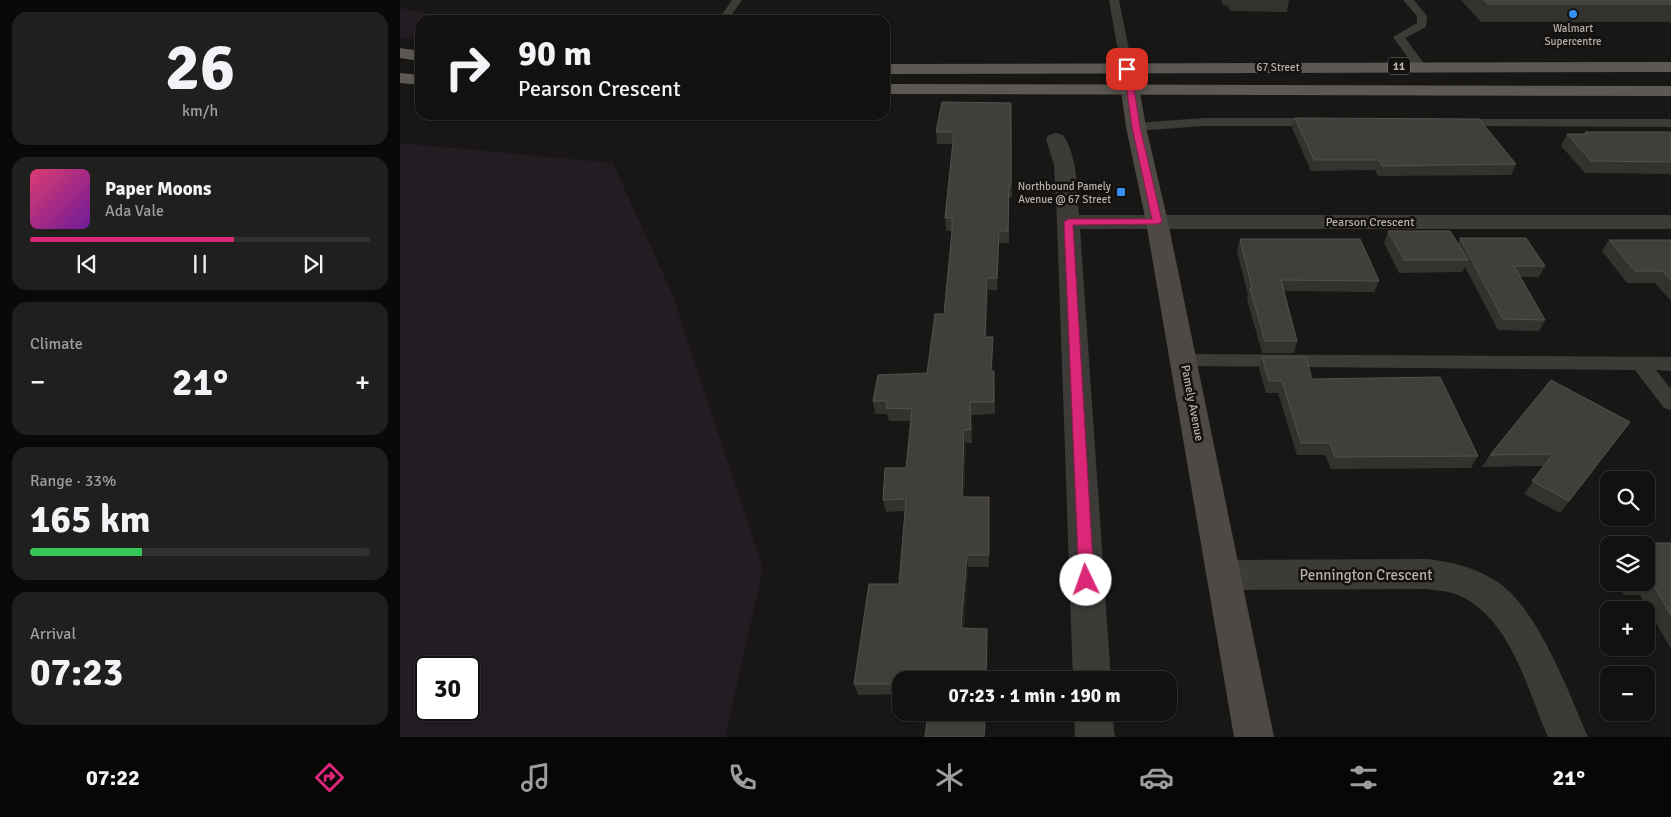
<!DOCTYPE html>
<meta charset="utf-8">
<style>
body{margin:0;font-family:Signika,sans-serif;background:#1f1f1e;color:#f1f3f6;height:100vh;display:flex;flex-direction:column;font-size:19px;white-space:nowrap}
*{box-sizing:border-box;margin:0}
p{font-size:16px;color:#9c9d9f}
.icon{flex:none;width:28px;height:28px;fill:none;stroke:currentColor;stroke-width:2;stroke-linecap:round;stroke-linejoin:round}
.map{position:relative;flex:1;overflow:hidden}
.drawer{display:flex;flex-direction:column;gap:12px;padding:12px;background:#0a0909;width:400px}
.drawer>*{flex:none}
.top-card{position:absolute;left:15px;top:15px;width:475px;height:105px;border-radius:15px;box-shadow:0 1px 4px #0004,0 0 0 1px #313130;background:#121110;color:#f1f3f6;overflow:hidden}
.fabs{position:absolute;left:1200px;top:471px;display:grid;gap:10px}
.fabs a{display:grid;place-items:center;width:55px;height:55px;border-radius:10px;background:#121110;box-shadow:0 1px 4px #0004,0 0 0 1px #313130;font-size:25px}
.speed{position:absolute;left:15px;top:656px;display:flex;gap:10px;font-size:25px;font-weight:700;text-align:center}
.speed>*{display:grid;place-content:center;width:65px;height:65px;border-radius:50%;background:#121110;box-shadow:0 1px 4px #0004,0 0 0 1px #313130;line-height:1}
.speed .limit{border:2px solid #111;border-radius:8px;background:#fff;color:#111}
.pin{position:absolute;display:grid;place-items:center;width:42px;height:42px;color:#fff;margin:-21px;border-radius:10px;box-shadow:0 2px 8px #0006}
.me{position:absolute;width:55px;margin:-28px;rotate:357deg;stroke-linejoin:round;filter:drop-shadow(0 0 4px #0008)}
.turn{display:flex;align-items:center;gap:18px;height:105px;padding:0 20px;font-size:22px}
.turn .icon{width:65px;height:65px;stroke-width:2.5}
.turn b{display:block;font-size:35px;line-height:42px}
.big{font-size:38px;font-weight:700;line-height:1.1}
.drawer .card{flex:1;display:flex;flex-direction:column;justify-content:center;gap:8px;min-width:0;padding:0 18px;border-radius:15px;background:#1f1f1e}
.drawer .dial{align-items:center;gap:0}
.dial b{font-size:65px;line-height:1}
.song{display:flex;align-items:center;gap:15px}
.cover{width:60px;height:60px;border-radius:8px;background:linear-gradient(135deg,hsl(340 70% 55%),hsl(280 70% 35%))}
.played{height:5px;border-radius:2px;background:linear-gradient(90deg,#db2777 60%,#313130 60%)}
.keys{display:flex;justify-content:space-around;direction:ltr}
.heat{display:flex;justify-content:space-between;align-items:center;font-size:28px;direction:ltr}
.charge{height:8px;border-radius:4px;background:linear-gradient(90deg,#34c759 33%,#313130 0)}
.trip{position:absolute;left:492px;top:671px;width:285px;height:50px;border-radius:15px;background:#121110;box-shadow:0 1px 4px #0004,0 0 0 1px #313130;font-weight:700;line-height:50px;text-align:center}
.tabs{display:flex;height:80px;justify-content:space-around;align-items:center;background:#070706;color:#9c9d9f}
.tabs .icon{width:35px;height:35px}
.tabs .current{color:#db2777}
.tabs b{font-size:22px;color:#f1f3f6}
main{display:flex;flex:1;min-height:0}
.map>svg:first-child{display:block}
.green{fill:#231c23;fill-rule:evenodd}
.lines{fill:none;stroke-linecap:round;stroke-linejoin:round}
.lane{fill:#3d3b37;fill-rule:evenodd}
.street{fill:#3d3b37;fill-rule:evenodd}
.secondary{fill:#4d4a45;fill-rule:evenodd}
.primary{fill:#5c5853;fill-rule:evenodd}
.wall{fill:#33322f}
.shaded-wall{fill:#222120}
.building{fill:#413f3c;stroke:#54514d}
.route{fill:#db2777;stroke:#8e194d}
.poi-dot{fill:#3391f2;stroke:#131211;stroke-width:2}
.labels{text-anchor:middle;dominant-baseline:central;stroke-width:5;stroke-linejoin:round;paint-order:stroke}
.far-poi-label{font-size:11px;fill:#b8b0a8;stroke:#131211}
.shield{fill:#131211;stroke:#86817b;stroke-width:1}
.shield-label{font-size:11px;font-weight:bold;fill:#b8b0a8}
.far-street-label{font-size:11px;fill:#b8b0a8;stroke:#131211}
.street-label{font-size:12px;fill:#b8b0a8;stroke:#131211}
.near-street-label{font-size:15px;fill:#b8b0a8;stroke:#131211}
</style>
<main>
<section class="drawer">
<div class="card dial"><b>26</b><p>km/h</p></div>
<div class="card">
<div class="song"><i class="cover"></i><div><b>Paper Moons</b><p>Ada Vale</p></div></div>
<div class="played"></div>
<div class="keys"><svg class="icon" aria-label="previous" viewBox="0 0 24 24"><path d="M18 5L8 12l10 7zM5 5v14"/></svg><svg class="icon" aria-label="pause" viewBox="0 0 24 24"><path d="M8 5v14M16 5v14"/></svg><svg class="icon" aria-label="next" viewBox="0 0 24 24"><path d="M6 5l10 7-10 7zM19 5v14"/></svg></div>
</div>
<div class="card"><p>Climate</p>
<div class="heat"><a>−</a><b class="big">21°</b><a>+</a></div>
</div>
<div class="card"><p>Range · 33%</p><b class="big">165 km</b><div class="charge"></div></div>
<div class="card"><p>Arrival</p><b class="big">07:23</b></div>
</section>
<div class="map">
<svg width="1271" height="737" viewBox="0 0 1271 737">
<rect width="100%" height="100%" fill="#181716"/>
<path class="green" d="M0,8L62,20H20V40L0,38Z
M0,143L213,163L273,296L363,569L325,737H0ZM26,668H69V710H26Z"/>
<g class="lines">
<path class="lane" d="M332,0H342L328,20H318Z
M709,0H719L733,69L731,72L727,73L721,69Z
M1003,0H1014L1027,16L1026,27L1005,38L1026,66L1024,69H1016L993,37L1017,23V16Z
M804,118H920L927,122L920,126H804L736,131L729,127L736,123Z
M1057,119H1271V127L1052,126L1050,123Z
M783,354L1271,357V371L1256,370L1271,389V410L1264,408L1235,370L783,366L776,365L774,360L776,355Z"/>
<path class="street" d="M656,133L663,135C678,157 677,190 679,215H1271V229H680L711,680H673L657,222L654,165L646,139L649,135Z
M1028,559C1052,562 1076,568 1096,581C1137,606 1169,693 1188,737H1148C1127,689 1111,618 1058,595C1049,591 1038,591 1028,589L824,590L812,586L807,575L812,564L824,560Z
M674,712H712L715,737H675Z"/>
<path class="secondary" d="M727,64L733,65L736,69L746,127L768,222L874,737H834L746,222L726,127L718,69L721,65Z"/>
<path class="primary" d="M0,48L20,51V61L0,58Z
M1271,62V72L485,74V64Z
M0,73L20,75V85L0,83Z
M485,84L1271,86V96L485,94Z"/>
</g>
<path class="wall" d="M821,0H889L887,12L830,11L828,6L823,5Z
M1061,0H1271V22H1081Z
M611,103L612,197H609V243H599L597,290H588L586,337L593,350L592,371H594L595,414L571,415L572,443H566L564,497H589V567H568L564,629L588,641L501,680V694L458,695L454,684L499,584L505,511L486,512L483,500L506,468L511,421H489L487,414H475L473,401L527,373L544,314L552,231H546L545,218L553,144H537L536,132Z
M895,118L1116,164L1111,175L978,176L975,170L911,171L892,128Z
M1185,132H1271V174L1185,173L1161,146L1167,134H1184Z
M988,231L1058,244L1060,238L1145,266L1139,277H1120L1145,320L1139,331L1098,330L1065,267L1062,272L999,273L984,243Z
M840,239L979,281L974,292L884,291L897,341L894,353H862L847,299L848,295L837,251Z
M1209,240H1271V301L1255,283H1227L1202,251Z
M862,357L912,379L1078,456L1071,468L931,469L925,455H897L878,393H866L859,369Z
M1230,422L1160,513L1124,494L1144,466L1082,467L1090,455Z
M1213,543H1271V649L1240,595H1224L1217,582H1246V545H1211Z
M1209,548V567L1202,555Z"/>
<path class="shaded-wall" d="M599,231V243L597,290V278Z
M587,278L588,290L586,350L585,337Z
M593,337V350L591,384V371Z
M564,430L566,443L563,510L562,497Z
M567,555L568,567L563,640L561,628Z
M587,629L588,641L587,680H586Z
M585,712H586V725L585,737H584Z"/>
<path class="building" d="M1084,0H1271V4H1088Z
M542,102L611,103V185H609L608,231H599L597,278H587L585,337H593L591,371H594V402H570L571,430H564L562,497H589V555H567L561,628L587,629L586,680H501V684H454L469,584H499L506,499L483,500L485,468H506L512,409L486,408L487,401H473L478,375L527,373L535,314H544L552,231V218H545L554,132H536Z
M895,118L1079,119L1116,164L982,166L979,160H914Z
M1185,132H1271V162L1191,161L1167,134H1187Z
M988,231H1050L1068,260H1004Z
M1060,238H1126L1145,266H1114L1145,320L1103,319Z
M840,239H960L979,281L881,280L897,341H865L850,288H852Z
M1209,240H1271V281L1263,271H1235Z
M862,357H906L912,379L1040,377L1078,456L935,457L930,443H901L882,381H869Z
M1151,380L1230,422L1169,501L1132,481L1153,454L1090,455Z
M1213,543H1271V615L1252,583L1235,582H1246V545H1214Z
M528,712H585L584,737H525Z"/>
<path class="route" d="M727,66L731,69L740,127L762,222L757,224L673,225L694,580L692,585L686,587L681,585L679,580L664,222L668,219H752L732,127L724,69Z"/>
<g class="poi-dot">
<circle cx="1173" cy="14" r="5"/>
<rect x="716" y="187" width="10" height="10" rx="2.5"/>
</g>
<g class="labels">
<g class="far-poi-label">
<text x="1173" y="28">Walmart<tspan x="1173" dy="13">Supercentre</tspan></text>
<text x="711" y="186" text-anchor="end">Northbound Pamely<tspan x="711" dy="13">Avenue @ 67 Street</tspan></text>
</g>
<rect class="shield" x="988" y="57.5" width="22" height="17" rx="4"/>
<g class="shield-label">
<text x="999" y="66">11</text>
</g>
<g class="far-street-label">
<text x="878" y="67">67 Street</text>
</g>
<g class="street-label">
<text x="970" y="222">Pearson Crescent</text>
<text transform="translate(792 403) rotate(79)">Pamely Avenue</text>
</g>
<g class="near-street-label">
<text x="966" y="575">Pennington Crescent</text>
</g>
</g>
</svg>
<div class="fabs">
<a><svg class="icon" aria-label="search" viewBox="0 0 24 24"><circle cx="10" cy="10" r="6"/><path d="M15 15l6 6"/></svg></a>
<a><svg class="icon" aria-label="layers" viewBox="0 0 24 24"><path d="M12 4l9 5-9 5-9-5zM3 14l9 5 9-5"/></svg></a>
<a>+</a>
<a>−</a>
</div>
<div class="speed"><div class="limit">30</div></div>
<div class="pin" style="left:727px;top:69px;background:#d93025"><svg class="icon" aria-label="arrive" viewBox="0 0 24 24"><path d="M6 21V4h12l-3 4 3 4H6"/></svg></div>
<svg class="me" style="left:686px;top:580px" viewBox="-20 -20 40 40"><circle r="19" fill="#fff"/><path d="M0-13L10 11 0 6-10 11z" fill="#db2777"/></svg>
<div class="trip">07:23 · 1 min · 190 m</div>
<div class="top-card">
<div class="turn"><svg class="icon" aria-label="right" viewBox="0 0 24 24"><path d="M7 20v-9h11M14 6l5 5-5 5"/></svg><div><b>90 m</b>Pearson Crescent</div></div>
</div>
</div>
</main>
<nav class="tabs">
<b>07:22</b>
<svg class="icon current" aria-label="directions" viewBox="0 0 24 24"><path d="M12 3l9 9-9 9-9-9zM9 14v-3h6M13 9l2 2-2 2"/></svg>
<svg class="icon" aria-label="music" viewBox="0 0 24 24"><path d="M9 18V5l10-2v13"/><circle cx="6" cy="18" r="3"/><circle cx="16" cy="16" r="3"/></svg>
<svg class="icon" aria-label="phone" viewBox="0 0 24 24"><path d="M5 4h4l2 5-3 2q2 4 5 5l2-3 5 2v4C11 20 4 13 5 4z"/></svg>
<svg class="icon" aria-label="climate" viewBox="0 0 24 24"><path d="M12 3v18M4 7l16 10M4 17L20 7"/></svg>
<svg class="icon" aria-label="car" viewBox="0 0 24 24"><path d="M5 17H2v-5l4-1 3-4h7l3 4 3 1v5h-3M9 17h6M6 11h13"/><circle cx="7" cy="17" r="2"/><circle cx="17" cy="17" r="2"/></svg>
<svg class="icon" aria-label="filters" viewBox="0 0 24 24"><path d="M4 7h16M4 17h16"/><circle cx="9" cy="7" r="2"/><circle cx="15" cy="17" r="2"/></svg>
<b>21°</b>
</nav>
